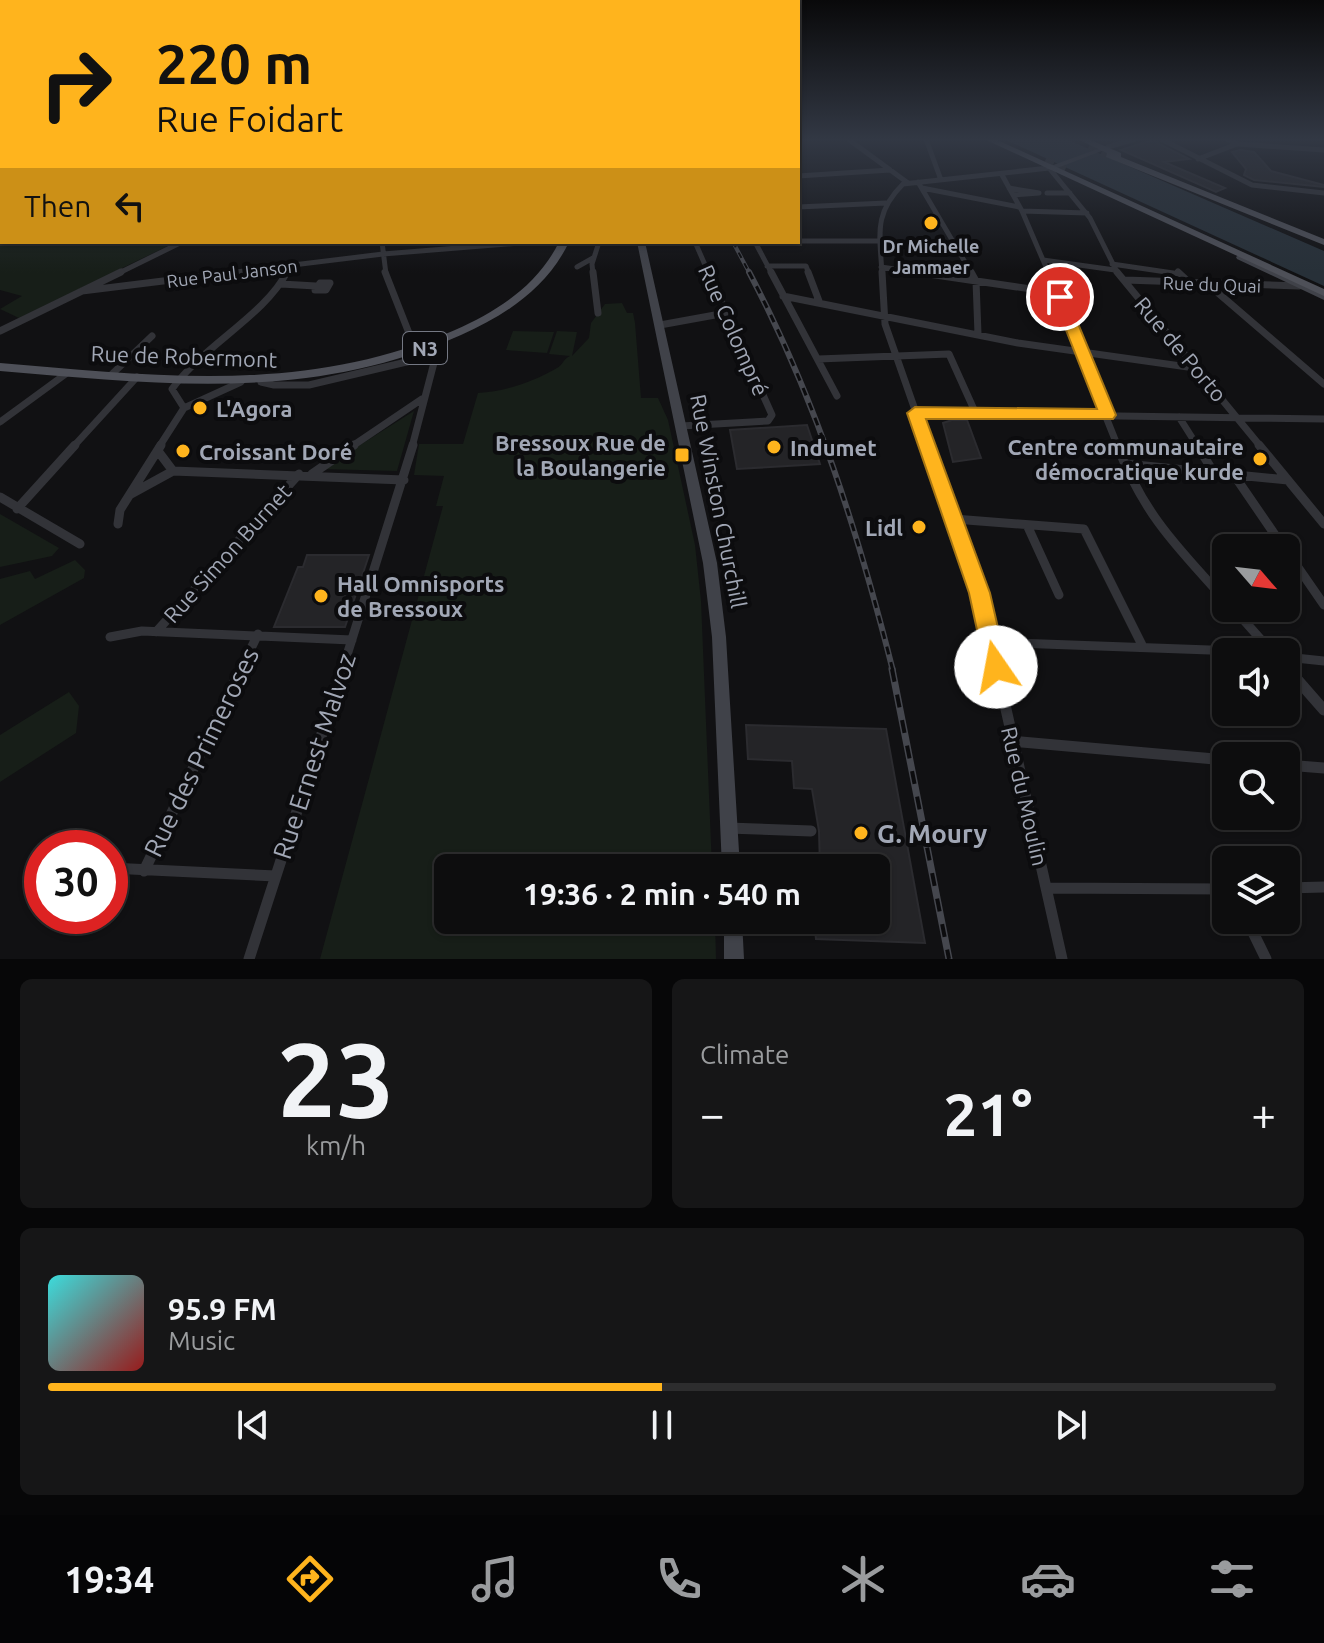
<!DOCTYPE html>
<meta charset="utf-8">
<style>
body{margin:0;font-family:Ubuntu,sans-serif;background:#161617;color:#f1f3f6;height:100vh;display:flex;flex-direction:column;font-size:30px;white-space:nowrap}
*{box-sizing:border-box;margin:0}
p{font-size:26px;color:#9a9c9e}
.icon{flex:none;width:44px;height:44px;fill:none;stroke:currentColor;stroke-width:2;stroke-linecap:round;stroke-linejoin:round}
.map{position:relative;height:959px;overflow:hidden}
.sheet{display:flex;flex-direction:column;gap:20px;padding:20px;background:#070708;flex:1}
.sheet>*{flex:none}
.hud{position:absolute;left:0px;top:0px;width:800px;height:244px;box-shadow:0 2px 6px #0004,0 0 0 2px #2d2d2e;background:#ffb41d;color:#111;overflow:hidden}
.needle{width:52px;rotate:118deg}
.fabs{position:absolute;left:1212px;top:534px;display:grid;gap:16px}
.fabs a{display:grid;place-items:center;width:88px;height:88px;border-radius:12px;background:#0d0d0e;box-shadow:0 2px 6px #0004,0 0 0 2px #2d2d2e;font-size:40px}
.speed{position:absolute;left:24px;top:830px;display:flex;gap:16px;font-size:40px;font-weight:700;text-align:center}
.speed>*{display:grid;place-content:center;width:104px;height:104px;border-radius:50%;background:#0d0d0e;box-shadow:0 2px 6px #0004,0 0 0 2px #2d2d2e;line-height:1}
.speed .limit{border:12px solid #d22;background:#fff;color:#111}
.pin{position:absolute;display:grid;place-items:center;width:68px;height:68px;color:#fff;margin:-34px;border:4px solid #fff;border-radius:50%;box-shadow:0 2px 8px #0007}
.me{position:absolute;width:88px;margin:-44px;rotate:348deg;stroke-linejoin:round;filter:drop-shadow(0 0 6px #0008)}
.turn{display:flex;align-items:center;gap:28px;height:168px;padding:0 24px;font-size:36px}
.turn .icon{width:104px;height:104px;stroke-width:2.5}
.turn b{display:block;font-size:56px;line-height:68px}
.then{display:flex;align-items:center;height:76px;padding:0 24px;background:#0003;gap:16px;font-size:30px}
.big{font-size:60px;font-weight:700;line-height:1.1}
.sheet .widget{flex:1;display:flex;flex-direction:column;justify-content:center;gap:12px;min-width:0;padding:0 28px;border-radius:12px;background:#161617}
.sheet .dial{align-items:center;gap:0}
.dial b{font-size:104px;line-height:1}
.song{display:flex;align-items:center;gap:24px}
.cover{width:96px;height:96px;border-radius:12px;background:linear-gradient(135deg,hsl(180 70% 55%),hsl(0 70% 35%))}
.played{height:8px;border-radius:4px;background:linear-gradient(90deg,#ffb41d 50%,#2d2d2e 50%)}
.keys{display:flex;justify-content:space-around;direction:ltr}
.heat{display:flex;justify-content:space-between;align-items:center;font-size:44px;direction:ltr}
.sheet .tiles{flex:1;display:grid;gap:20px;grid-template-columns:1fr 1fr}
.widget:last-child{grid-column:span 2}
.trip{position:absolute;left:434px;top:854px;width:456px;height:80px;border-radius:12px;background:#0d0d0e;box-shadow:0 2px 6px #0004,0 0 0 2px #2d2d2e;font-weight:700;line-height:80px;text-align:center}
.dock{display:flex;height:128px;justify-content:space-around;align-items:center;background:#050506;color:#9a9c9e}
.dock .icon{width:56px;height:56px}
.dock .active{color:#ffb41d}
.dock b{font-size:36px;color:#f1f3f6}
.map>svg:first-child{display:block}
.green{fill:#171e18}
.water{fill:#273038}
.building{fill:#242427;stroke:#2b2b2f;stroke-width:2}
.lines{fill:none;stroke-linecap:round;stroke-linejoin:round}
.primary-tunnel{stroke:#2e2f33;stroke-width:9;stroke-dasharray:9 5;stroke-linecap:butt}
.street-far3{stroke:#323338;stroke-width:5}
.street-far2{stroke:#323338;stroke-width:7}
.street-far1{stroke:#323338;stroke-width:9}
.street{stroke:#323338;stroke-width:11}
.secondary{fill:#404249;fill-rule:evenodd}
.primary{fill:#4e5058;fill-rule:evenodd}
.rail-far2-casing{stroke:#45474e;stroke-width:4}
.rail-far1-casing{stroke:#45474e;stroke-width:6}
.rail-casing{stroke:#45474e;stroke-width:7}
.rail-far2{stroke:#0c0c0e;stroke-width:2;stroke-dasharray:6;stroke-linecap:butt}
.rail-far1{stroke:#0c0c0e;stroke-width:3;stroke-dasharray:8;stroke-linecap:butt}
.rail{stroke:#0c0c0e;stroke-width:4;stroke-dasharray:13;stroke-linecap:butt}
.route{fill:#ffb41d;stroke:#a67513;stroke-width:2}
.poi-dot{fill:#ffb41d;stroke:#0c0c0e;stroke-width:3}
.labels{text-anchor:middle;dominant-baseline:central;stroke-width:8;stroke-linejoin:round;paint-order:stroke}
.far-poi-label{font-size:18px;font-weight:bold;fill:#a1a7b5;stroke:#0c0c0e}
.far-street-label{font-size:18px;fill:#a1a7b5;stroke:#0c0c0e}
.shield{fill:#0c0c0e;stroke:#747883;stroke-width:2}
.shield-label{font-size:20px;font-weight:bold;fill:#a1a7b5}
.street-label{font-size:22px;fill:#a1a7b5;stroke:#0c0c0e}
.poi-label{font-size:22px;font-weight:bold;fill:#a1a7b5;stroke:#0c0c0e;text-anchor:start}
.near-street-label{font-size:26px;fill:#a1a7b5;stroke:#0c0c0e}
.near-poi-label{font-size:26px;font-weight:bold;fill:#a1a7b5;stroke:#0c0c0e;text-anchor:start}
</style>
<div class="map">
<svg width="1324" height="959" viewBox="0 0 1324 959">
<rect width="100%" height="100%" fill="#111113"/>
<path class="green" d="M0,213L2,242H176L19,318L0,309L22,296L0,290Z
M622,303L627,313H633L635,323L641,398H658L668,420L695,545L701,601L712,868H448V920H715L716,959H320L443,506H436L444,476L414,475L419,444H463L478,393C506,391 533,382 557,368C563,365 563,359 570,356L549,354L557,331L577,332L572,356L589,338L591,323L605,304Z
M513,331L554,332L547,353L506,350Z
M414,411L397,471L322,469Z
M0,514L59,548L52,556L0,567Z
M75,560L85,570L84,578L0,625V579L30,571L35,579Z
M69,692L79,706L76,733L0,782V735Z"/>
<path class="water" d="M1004,139H1066L1324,251V286Z"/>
<path class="building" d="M1156,139L1159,144L1189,159L1164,162L1225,188L1216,192L1121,150Z
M1240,150L1254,152L1271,171L1324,185V187L1254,180L1244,175L1246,169L1232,152Z
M952,420H967L981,458L953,462L943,423Z
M807,425L820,464L737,469L730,430Z
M307,555H369L345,627H274L298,567H303Z
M746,725L886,729L925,943L816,939L814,920H876V868H820L819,831L812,789L794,788L792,761L748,759Z"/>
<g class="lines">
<path class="primary-tunnel" d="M1089,146L1109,155
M1045,161L1065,170"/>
<path class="street-far3" d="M848,139L908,183
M926,139L941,180
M1161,139L1252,185L1324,193
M1226,139L1238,144L1324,150
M1108,147L1135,139
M1198,159L1237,144
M1002,175L1022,211L1049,274
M798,176L890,170
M918,182L972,274
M922,188L1019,207
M1009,188L1039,193L1013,195
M1047,193H1070
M798,207L886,203
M1022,211L1087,213
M798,241H880
M382,242L386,274
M695,242L709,274
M755,242L772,274
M1043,260L1115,270
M1112,264L1180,274
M767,266H806L809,274
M577,267L593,258
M881,267L929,274
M117,274L182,242
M220,274L383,254L532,242
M286,274L290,266
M593,274L592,264L599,242
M882,274C880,235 873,214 903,184L1049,168L1090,218L1118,274"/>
<path class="street-far2" d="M385,272L416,351
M593,272L598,313
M771,272L837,396
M808,272L819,301
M882,272L885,324L928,447
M915,272L1058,293
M971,272L976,281L978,334
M1048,272L1118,447
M1117,272L1261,447
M1178,272L1191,284
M1125,280L1299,286
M320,283H330L326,290H315Z
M281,284L316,286
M1210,286L1324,384
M82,291L236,272
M783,296L1018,343L1195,368
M660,325L726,313
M0,331L121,272
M818,359L949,354L976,414
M111,375L152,336
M261,382L274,385H309L436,355L412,447
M184,408L241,382
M915,413L1324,419
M1179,417L1198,447
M0,422L67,373
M681,426L768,421L772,415L708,272
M73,447L137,377
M159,447L184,408L172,389C203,346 265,315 287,272
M351,447L422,399"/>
<path class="street-far1" d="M928,445L980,593L997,671
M1117,445C1144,515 1177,547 1226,601
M1197,445L1214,473
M1259,445L1324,524
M158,451L173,471
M1125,464L1288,480
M312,474L354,445
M1234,475L1284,548
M131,494L173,471L404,480
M0,497L80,544
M17,509L75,445
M954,519L1084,529L1143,647
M118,524L120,510L161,445
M1027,525L1059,595
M1286,550L1324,605
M1233,608L1272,652
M156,632L299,474
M110,637L142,631L352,640
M991,642L1265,652
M1286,657L1324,661
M1286,667L1289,671
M240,671L258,634
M342,671L413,445"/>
<path class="street" d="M997,669L1062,959
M1288,669L1324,710
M1011,741L1226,760
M1286,765L1324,768
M728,828L811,831
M110,868L276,876
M144,871L241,669
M1046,888L1226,889
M1286,888L1324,887
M1247,920L1266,959
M249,959L343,669"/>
<path class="secondary" d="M1106,146L1112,147L1052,170L1045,168Z
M637,242H645L717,563L726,637L740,868H722L712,637L703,563Z
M1240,254L1324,293V300L1237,259L1236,257Z
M724,920H742L744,959H724Z"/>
<path class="primary" d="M984,139H995L1324,289V296Z
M1077,139H1088L1121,153V157L1324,239V245L1106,157L1107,153Z
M559,242H569C547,288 506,315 461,335C311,403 159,384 0,371V363C157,376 306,395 455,330C498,311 538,285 559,242Z"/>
<g class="rail-far2-casing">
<path id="rail-far2" d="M733,242L750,274"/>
</g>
<g class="rail-far1-casing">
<path id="rail-far1" d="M749,272C816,399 858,532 893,671"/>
</g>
<g class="rail-casing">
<path id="rail" d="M892,669L949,959"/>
</g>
<use href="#rail-far2" class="rail-far2"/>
<use href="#rail-far1" class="rail-far1"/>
<use href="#rail" class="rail"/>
</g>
<linearGradient id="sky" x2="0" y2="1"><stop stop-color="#09090a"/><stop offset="0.51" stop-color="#323844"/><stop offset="1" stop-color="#323844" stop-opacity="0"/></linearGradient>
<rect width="1324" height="273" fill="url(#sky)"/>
<path class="route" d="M1060,293L1067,297L1116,415L1113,419H926L990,593L1007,667L1004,674L996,677L988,674L985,667L969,593L907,413L915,407L1097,409L1053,297Z"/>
<g class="poi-dot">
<circle cx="931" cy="223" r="8"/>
<circle cx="200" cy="408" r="8"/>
<circle cx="774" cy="447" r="8"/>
<circle cx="183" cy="451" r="8"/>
<rect x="674" y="447" width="16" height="16" rx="4"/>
<circle cx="1260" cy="459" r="8"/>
<circle cx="919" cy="527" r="8"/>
<circle cx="321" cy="596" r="8"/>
<circle cx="861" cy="833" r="8"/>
</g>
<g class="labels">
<g class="far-poi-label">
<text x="931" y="246">Dr Michelle<tspan x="931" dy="21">Jammaer</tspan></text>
</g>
<g class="far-street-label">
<text transform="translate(232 273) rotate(-7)">Rue Paul Janson</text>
<text transform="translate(1212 284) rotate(2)">Rue du Quai</text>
</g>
<rect class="shield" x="403" y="332" width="44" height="32" rx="6"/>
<g class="shield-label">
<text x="425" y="348">N3</text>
</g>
<g class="street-label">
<text transform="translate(734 330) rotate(66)">Rue Colompré</text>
<text transform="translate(1181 349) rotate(50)">Rue de Porto</text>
<text transform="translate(184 356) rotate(2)">Rue de Robermont</text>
<text transform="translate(719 501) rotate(79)">Rue Winston Churchill</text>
<text transform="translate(227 553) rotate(-48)">Rue Simon Burnet</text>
<text transform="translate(1025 796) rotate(77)">Rue du Moulin</text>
</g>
<g class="poi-label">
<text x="216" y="408">L'Agora</text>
<text x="666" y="442" text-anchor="end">Bressoux Rue de<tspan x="666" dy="25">la Boulangerie</tspan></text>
<text x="1244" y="446" text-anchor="end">Centre communautaire<tspan x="1244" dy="25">démocratique kurde</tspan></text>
<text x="790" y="447">Indumet</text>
<text x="199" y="451">Croissant Doré</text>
<text x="903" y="527" text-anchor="end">Lidl</text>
<text x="337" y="583">Hall Omnisports<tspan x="337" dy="25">de Bressoux</tspan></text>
</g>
<g class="near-street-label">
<text transform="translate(201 752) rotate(-64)">Rue des Primeroses</text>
<text transform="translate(314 756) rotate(-72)">Rue Ernest Malvoz</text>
</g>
<g class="near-poi-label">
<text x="877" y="833">G. Moury</text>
</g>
</g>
</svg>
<div class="fabs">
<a><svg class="needle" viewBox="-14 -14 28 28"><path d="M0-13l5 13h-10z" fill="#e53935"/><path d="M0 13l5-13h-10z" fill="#9a9c9e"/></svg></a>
<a><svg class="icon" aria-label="sound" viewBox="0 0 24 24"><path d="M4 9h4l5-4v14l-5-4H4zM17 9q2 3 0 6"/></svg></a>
<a><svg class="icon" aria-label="search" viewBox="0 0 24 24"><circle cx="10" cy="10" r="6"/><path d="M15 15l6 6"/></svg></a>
<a><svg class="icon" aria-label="layers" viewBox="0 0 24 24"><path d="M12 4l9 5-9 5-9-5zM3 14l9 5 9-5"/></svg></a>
</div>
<div class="speed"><div class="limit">30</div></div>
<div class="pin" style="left:1060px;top:297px;background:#d93025"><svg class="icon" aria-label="arrive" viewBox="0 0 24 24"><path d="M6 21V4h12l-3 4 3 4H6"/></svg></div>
<svg class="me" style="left:996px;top:667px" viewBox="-20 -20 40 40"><circle r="19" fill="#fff"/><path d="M0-13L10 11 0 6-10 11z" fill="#ffb41d"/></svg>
<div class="trip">19:36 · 2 min · 540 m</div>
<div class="hud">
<div class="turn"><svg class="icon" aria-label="right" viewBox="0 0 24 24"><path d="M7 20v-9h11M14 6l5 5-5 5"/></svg><div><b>220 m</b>Rue Foidart</div></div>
<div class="then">Then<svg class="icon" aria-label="left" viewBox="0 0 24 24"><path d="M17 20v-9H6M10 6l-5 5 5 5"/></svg></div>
</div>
</div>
<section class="sheet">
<div class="tiles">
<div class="widget dial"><b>23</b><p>km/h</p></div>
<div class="widget"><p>Climate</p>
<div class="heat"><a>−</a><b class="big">21°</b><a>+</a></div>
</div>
<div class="widget">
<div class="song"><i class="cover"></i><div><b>95.9 FM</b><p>Music</p></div></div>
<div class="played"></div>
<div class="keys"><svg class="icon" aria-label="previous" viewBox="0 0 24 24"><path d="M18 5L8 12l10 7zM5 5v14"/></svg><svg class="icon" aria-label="pause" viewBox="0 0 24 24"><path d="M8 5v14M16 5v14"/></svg><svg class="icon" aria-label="next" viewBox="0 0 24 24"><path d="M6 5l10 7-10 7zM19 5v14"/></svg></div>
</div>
</div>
</section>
<nav class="dock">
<b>19:34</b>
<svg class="icon active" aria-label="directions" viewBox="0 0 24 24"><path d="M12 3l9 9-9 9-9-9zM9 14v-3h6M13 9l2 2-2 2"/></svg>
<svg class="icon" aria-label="music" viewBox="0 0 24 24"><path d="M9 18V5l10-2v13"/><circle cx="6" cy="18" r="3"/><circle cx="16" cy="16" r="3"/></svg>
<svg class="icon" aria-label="phone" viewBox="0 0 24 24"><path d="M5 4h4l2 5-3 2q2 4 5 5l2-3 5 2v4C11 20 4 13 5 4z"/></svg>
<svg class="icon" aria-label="climate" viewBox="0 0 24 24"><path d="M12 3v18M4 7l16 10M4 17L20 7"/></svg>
<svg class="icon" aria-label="car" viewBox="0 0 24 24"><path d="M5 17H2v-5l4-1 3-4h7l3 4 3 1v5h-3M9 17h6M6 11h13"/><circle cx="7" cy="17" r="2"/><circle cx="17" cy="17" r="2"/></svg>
<svg class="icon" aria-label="filters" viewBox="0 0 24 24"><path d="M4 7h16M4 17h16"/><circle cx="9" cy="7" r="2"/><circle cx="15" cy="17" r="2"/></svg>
</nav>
